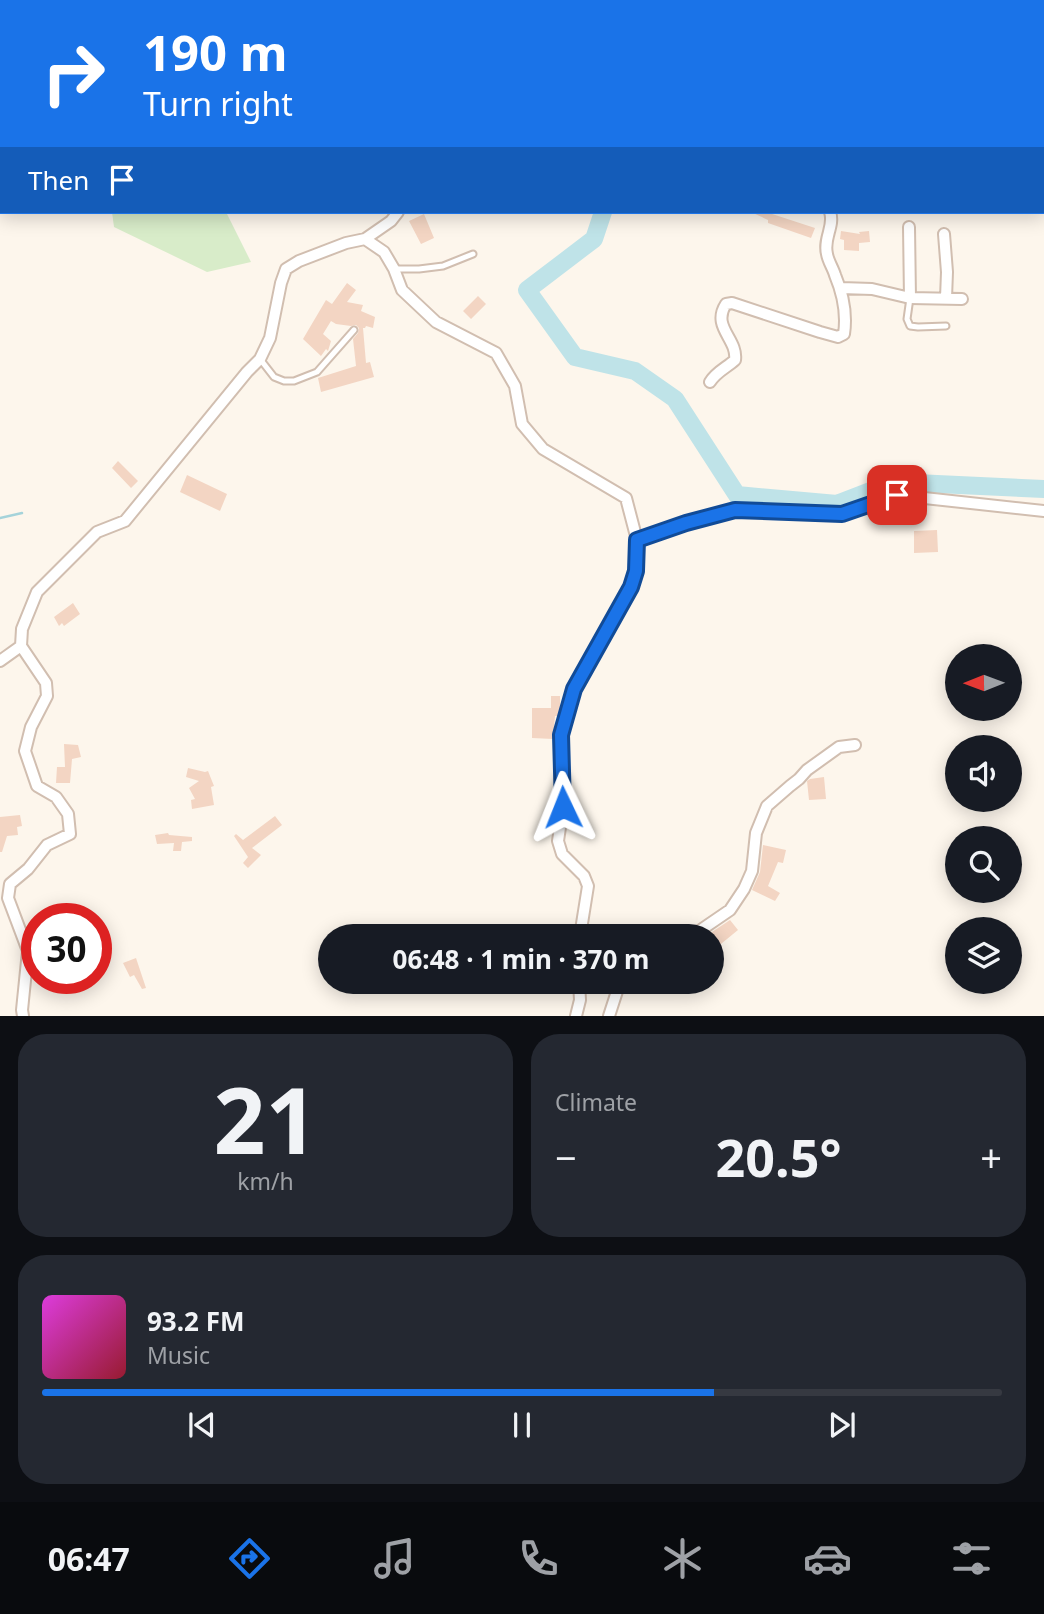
<!DOCTYPE html>
<meta charset="utf-8">
<style>
body{margin:0;font-family:"Noto Sans",sans-serif;background:#242831;color:#f1f3f6;height:100vh;display:flex;flex-direction:column;font-size:26px;white-space:nowrap}
*{box-sizing:border-box;margin:0}
p{font-size:23px;color:#9ea1a6}
.icon{flex:none;width:38px;height:38px;fill:none;stroke:currentColor;stroke-width:2;stroke-linecap:round;stroke-linejoin:round}
.map{position:relative;height:1016px;overflow:hidden}
.drawer{display:flex;flex-direction:column;gap:18px;padding:18px;background:#0d0f14;flex:1}
.drawer>*{flex:none}
.hud{position:absolute;left:0px;top:0px;width:1045px;height:214px;box-shadow:0 4px 18px #0003;background:#1a73e8;color:#fff;overflow:hidden}
.needle{width:46px;rotate:269deg}
.controls{position:absolute;left:945px;top:644px;display:grid;gap:14px}
.controls a{display:grid;place-items:center;width:77px;height:77px;border-radius:50%;background:#171b24;box-shadow:0 4px 18px #0003;font-size:35px}
.speed{position:absolute;left:21px;top:903px;display:flex;gap:14px;font-size:35px;font-weight:700;text-align:center}
.speed>*{display:grid;place-content:center;width:91px;height:91px;border-radius:50%;background:#171b24;box-shadow:0 4px 18px #0003;line-height:1}
.speed .limit{border:10px solid #d22;background:#fff;color:#111}
.pin{position:absolute;display:grid;place-items:center;width:60px;height:60px;color:#fff;margin:-30px;border-radius:14px;box-shadow:0 4px 10px #0006}
.me{position:absolute;width:77px;margin:-38px;rotate:358deg;stroke-linejoin:round;filter:drop-shadow(0 0 5px #0008)}
.turn{display:flex;align-items:center;gap:24px;height:147px;padding:0 28px;font-size:32px}
.turn .icon{width:91px;height:91px;stroke-width:2.5}
.turn b{display:block;font-size:49px;line-height:60px}
.then{display:flex;align-items:center;height:66px;padding:0 28px;background:#0003;gap:14px;font-size:26px}
.big{font-size:52px;font-weight:700;line-height:1.1}
.drawer .tile{flex:1;display:flex;flex-direction:column;justify-content:center;gap:10px;min-width:0;padding:0 24px;border-radius:28px;background:#242831}
.drawer .dial{align-items:center;gap:0}
.dial b{font-size:91px;line-height:1}
.song{display:flex;align-items:center;gap:21px}
.cover{width:84px;height:84px;border-radius:10px;background:linear-gradient(135deg,hsl(300 70% 55%),hsl(350 70% 35%))}
.played{height:7px;border-radius:4px;background:linear-gradient(90deg,#1a73e8 70%,#363941 70%)}
.keys{display:flex;justify-content:space-around;direction:ltr}
.heat{display:flex;justify-content:space-between;align-items:center;font-size:38px;direction:ltr}
.drawer .tiles{flex:1;display:grid;gap:18px;grid-template-columns:1fr 1fr}
.tile:last-child{grid-column:span 2}
.trip{position:absolute;left:318px;top:924px;width:406px;height:70px;border-radius:35px;background:#171b24;box-shadow:0 4px 18px #0003;font-weight:700;line-height:70px;text-align:center}
.tabs{display:flex;height:112px;justify-content:space-around;align-items:center;background:#090b0e;color:#9ea1a6}
.tabs .icon{width:49px;height:49px}
.tabs .active{color:#1a73e8}
.tabs b{font-size:32px;color:#f1f3f6}
.map>svg:first-child{display:block}
.green{fill:#d8ecc9}
.lines{fill:none;stroke-linecap:round;stroke-linejoin:round}
.stream{stroke:#a5d3da;stroke-width:2.5}
.river{stroke:#bfe3e8;stroke-width:18}
.building{fill:#f3d5c3}
.lane-casing{stroke:#d1beb0;stroke-width:9}
.street-casing{stroke:#d1beb0;stroke-width:14}
.lane{stroke:#fff;stroke-width:5}
.street{stroke:#fff;stroke-width:10}
.route-casing{stroke:#114b97;stroke-width:18}
.route{stroke:#1a73e8;stroke-width:12}
</style>
<div class="map">
<svg width="1044" height="1016" viewBox="0 0 1044 1016">
<rect width="100%" height="100%" fill="#fdf6ec"/>
<path class="green" d="M112,212H226L251,262L207,272L114,227Z"/>
<g class="lines">
<path class="stream" d="M0,518L22,513"/>
<path class="river" d="M383,0L387,2
M603,212L594,239L527,290L575,357L635,371L675,399L737,495L837,504L894,482L1044,489"/>
</g>
<path class="building" d="M751,212H766L815,228L811,238L768,223V220Z
M424,214L434,238L421,244L409,221Z
M841,231L860,234L859,232L869,231L870,242L859,243V251L844,250V240L840,239Z
M347,283L356,290L347,302L363,305L361,311L375,317L373,328L366,326L365,328H363L366,363L370,362L374,377L321,392L318,378L356,366L353,339L358,333L359,328L356,325L351,326L336,324L331,321L323,334L331,341L328,351L326,349L321,356L303,339L326,300L332,304Z
M478,296L486,304L471,319L463,311Z
M118,461L138,481L131,488L112,468Z
M187,475L227,494L220,511L180,492Z
M937,530L938,552L914,553V531Z
M73,603L80,614L64,626L62,623L59,626L54,617Z
M551,696H560V709L558,716H555L553,739L532,738V708H551Z
M64,744L78,745L81,757L72,759L70,783H56L57,767H65Z
M188,768L205,772L208,771L214,786L211,787L214,805L192,809L191,800L195,799L189,788L199,781L186,777Z
M824,777L826,799L809,800L807,781L810,779Z
M20,815L22,826L17,827L18,835L7,836L2,852H0V817Z
M275,816L282,825L252,848L261,855L248,868L243,863L248,857L234,836L236,834L243,840Z
M168,833L169,835L192,837V841L182,842L181,851H173L174,843L157,844L155,835Z
M763,845L786,850L783,863L778,862L768,886L780,893L775,901L752,890L760,872Z
M730,920L738,930L716,948L712,943V936H706Z
M136,958L146,988L142,989L134,975L130,977L123,963Z"/>
<g class="lines">
<g class="lane-casing">
<path id="lane" d="M394,269H419L443,266L473,254
M910,298L907,319L910,326L918,327L946,326
M260,359L274,377L284,381H294L317,372L354,330"/>
</g>
<g class="street-casing">
<path id="street" d="M623,0L624,2
M711,2V0
M0,69H2
M909,227L910,298
M944,234L947,272L946,298
M365,239L384,252L394,269L402,290L436,322L496,353L515,386L522,424L543,449L626,498L637,540L686,523L735,510L842,514L897,495L1044,511
M841,288L872,289L910,298L962,299
M710,382C716,372 726,368 735,360C738,339 711,327 726,304L732,303L820,332L838,337L844,334C847,314 843,294 835,275C833,268 828,261 827,254C823,238 835,226 830,212
M0,661L21,646
M580,936L588,886L584,876L562,854L558,841L563,807L561,735L574,689L631,587L636,571L637,540
M692,936L730,910L744,889L752,871L756,833L767,806L790,786L799,779L807,770L839,747L855,745
M23,1016L22,1010L28,951L8,898L10,884L28,869L47,845L70,834L68,814L56,797L37,786L25,751L31,727L47,696L46,683L21,646L22,629L37,592L97,532L125,521L247,372L260,359L270,338L281,283L286,269L299,261L346,243L365,239L391,221L398,212
M576,1016L580,1000L579,982
M609,1016L620,982"/>
</g>
<use href="#lane" class="lane"/>
<use href="#street" class="street"/>
</g>
<g class="lines">
<g class="route-casing">
<path id="route" d="M563,807L561,735L574,689L631,587L636,571L637,540L686,523L735,510L842,514L897,495"/>
</g>
<use href="#route" class="route"/>
</g>
</svg>
<div class="controls">
<a><svg class="needle" viewBox="-14 -14 28 28"><path d="M0-13l5 13h-10z" fill="#e53935"/><path d="M0 13l5-13h-10z" fill="#9ea1a6"/></svg></a>
<a><svg class="icon" aria-label="sound" viewBox="0 0 24 24"><path d="M4 9h4l5-4v14l-5-4H4zM17 9q2 3 0 6"/></svg></a>
<a><svg class="icon" aria-label="search" viewBox="0 0 24 24"><circle cx="10" cy="10" r="6"/><path d="M15 15l6 6"/></svg></a>
<a><svg class="icon" aria-label="layers" viewBox="0 0 24 24"><path d="M12 4l9 5-9 5-9-5zM3 14l9 5 9-5"/></svg></a>
</div>
<div class="speed"><div class="limit">30</div></div>
<div class="pin" style="left:897px;top:495px;background:#d93025"><svg class="icon" aria-label="arrive" viewBox="0 0 24 24"><path d="M6 21V4h12l-3 4 3 4H6"/></svg></div>
<svg class="me" style="left:563px;top:807px" viewBox="-20 -20 40 40"><path d="M0-17L14 15 0 8-14 15z" fill="#1a73e8" stroke="#fff" stroke-width="4"/></svg>
<div class="trip">06:48 · 1 min · 370 m</div>
<div class="hud">
<div class="turn"><svg class="icon" aria-label="right" viewBox="0 0 24 24"><path d="M7 20v-9h11M14 6l5 5-5 5"/></svg><div><b>190 m</b>Turn right</div></div>
<div class="then">Then<svg class="icon" aria-label="arrive" viewBox="0 0 24 24"><path d="M6 21V4h12l-3 4 3 4H6"/></svg></div>
</div>
</div>
<section class="drawer">
<div class="tiles">
<div class="tile dial"><b>21</b><p>km/h</p></div>
<div class="tile"><p>Climate</p>
<div class="heat"><a>−</a><b class="big">20.5°</b><a>+</a></div>
</div>
<div class="tile">
<div class="song"><i class="cover"></i><div><b>93.2 FM</b><p>Music</p></div></div>
<div class="played"></div>
<div class="keys"><svg class="icon" aria-label="previous" viewBox="0 0 24 24"><path d="M18 5L8 12l10 7zM5 5v14"/></svg><svg class="icon" aria-label="pause" viewBox="0 0 24 24"><path d="M8 5v14M16 5v14"/></svg><svg class="icon" aria-label="next" viewBox="0 0 24 24"><path d="M6 5l10 7-10 7zM19 5v14"/></svg></div>
</div>
</div>
</section>
<nav class="tabs">
<b>06:47</b>
<svg class="icon active" aria-label="directions" viewBox="0 0 24 24"><path d="M12 3l9 9-9 9-9-9zM9 14v-3h6M13 9l2 2-2 2"/></svg>
<svg class="icon" aria-label="music" viewBox="0 0 24 24"><path d="M9 18V5l10-2v13"/><circle cx="6" cy="18" r="3"/><circle cx="16" cy="16" r="3"/></svg>
<svg class="icon" aria-label="phone" viewBox="0 0 24 24"><path d="M5 4h4l2 5-3 2q2 4 5 5l2-3 5 2v4C11 20 4 13 5 4z"/></svg>
<svg class="icon" aria-label="climate" viewBox="0 0 24 24"><path d="M12 3v18M4 7l16 10M4 17L20 7"/></svg>
<svg class="icon" aria-label="car" viewBox="0 0 24 24"><path d="M5 17H2v-5l4-1 3-4h7l3 4 3 1v5h-3M9 17h6M6 11h13"/><circle cx="7" cy="17" r="2"/><circle cx="17" cy="17" r="2"/></svg>
<svg class="icon" aria-label="filters" viewBox="0 0 24 24"><path d="M4 7h16M4 17h16"/><circle cx="9" cy="7" r="2"/><circle cx="15" cy="17" r="2"/></svg>
</nav>
